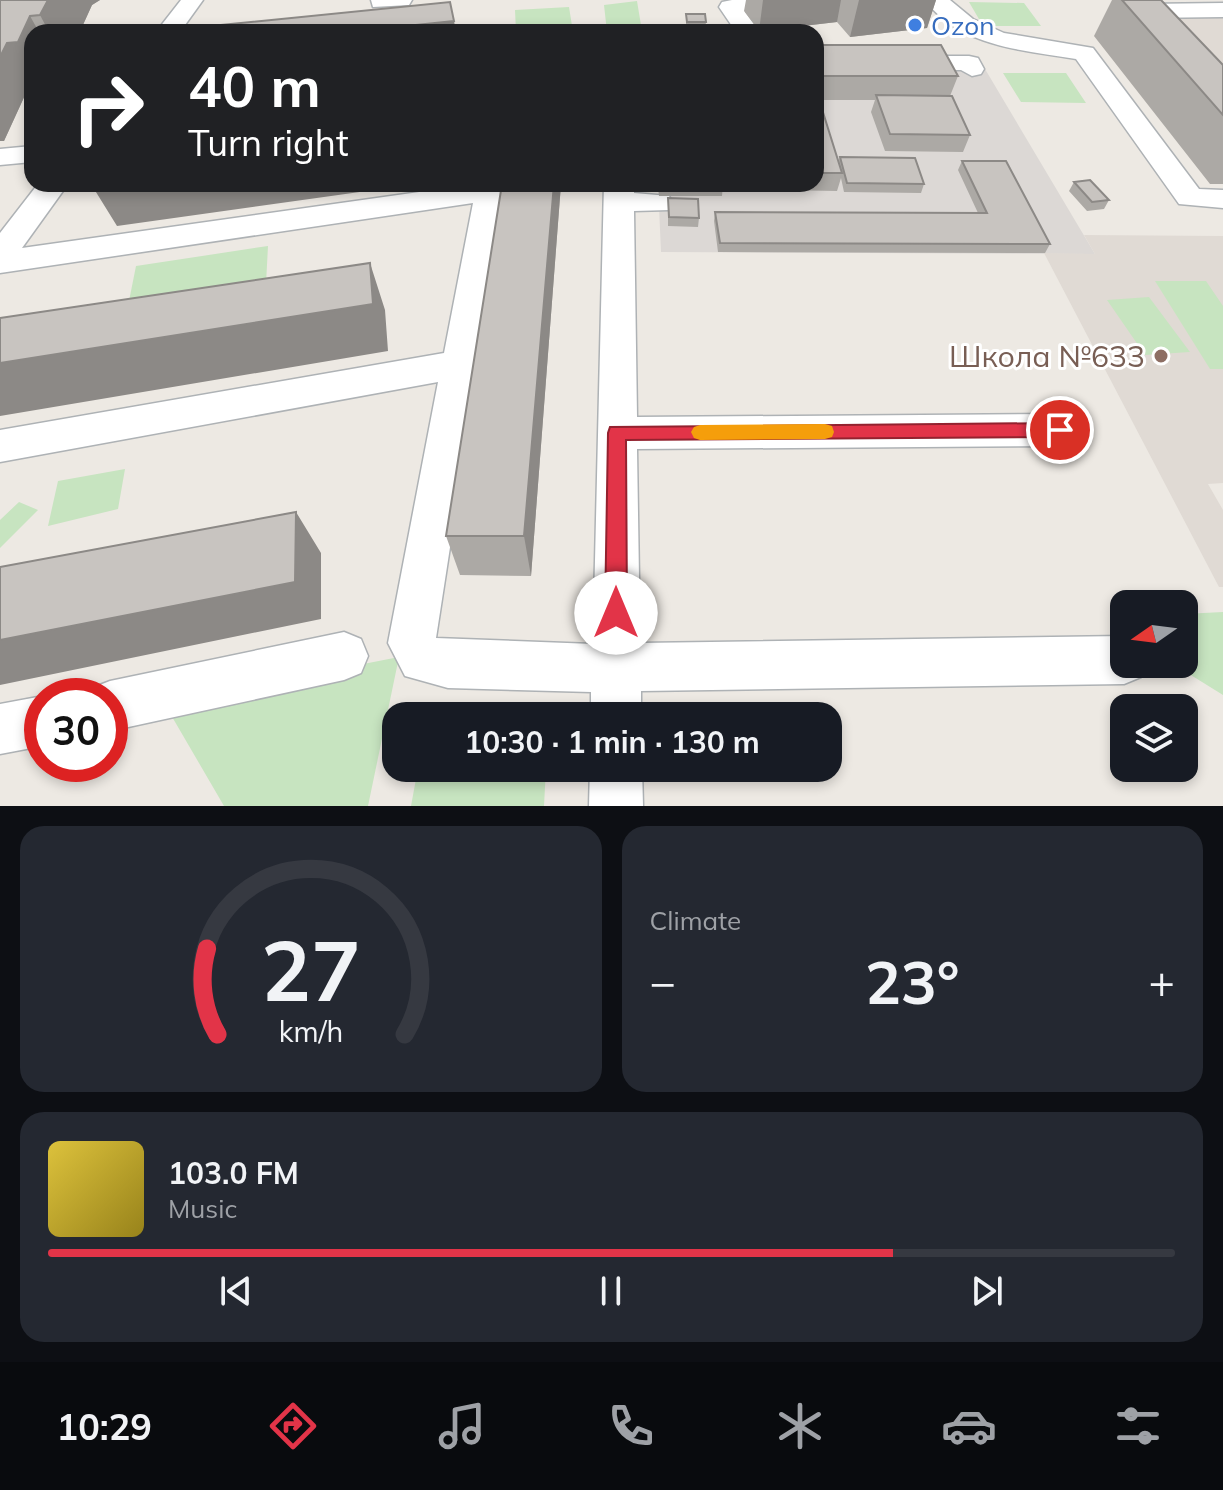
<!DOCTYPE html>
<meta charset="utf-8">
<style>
body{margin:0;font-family:Mulish,sans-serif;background:#242831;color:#f1f3f6;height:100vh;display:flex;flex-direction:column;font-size:30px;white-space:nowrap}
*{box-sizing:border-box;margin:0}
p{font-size:26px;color:#9ea1a6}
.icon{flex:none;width:44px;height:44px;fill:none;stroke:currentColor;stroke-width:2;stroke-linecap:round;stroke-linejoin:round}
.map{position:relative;height:806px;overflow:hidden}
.side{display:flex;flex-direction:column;gap:20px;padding:20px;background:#0d0f14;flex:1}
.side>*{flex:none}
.guide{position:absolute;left:24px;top:24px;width:800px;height:168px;border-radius:24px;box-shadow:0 4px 12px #0003;background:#202124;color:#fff;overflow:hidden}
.needle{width:52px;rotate:256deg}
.fabs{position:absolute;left:1110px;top:590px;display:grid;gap:16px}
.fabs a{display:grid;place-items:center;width:88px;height:88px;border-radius:16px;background:#171b24;box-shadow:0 4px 12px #0003;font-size:40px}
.speed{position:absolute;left:24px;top:678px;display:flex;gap:16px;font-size:40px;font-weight:700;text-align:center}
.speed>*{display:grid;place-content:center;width:104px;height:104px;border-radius:50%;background:#171b24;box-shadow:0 4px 12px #0003;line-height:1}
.speed .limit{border:12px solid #d22;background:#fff;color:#111}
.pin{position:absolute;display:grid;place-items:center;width:68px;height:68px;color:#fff;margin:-34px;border:4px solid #fff;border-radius:50%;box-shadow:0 2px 8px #0007}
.me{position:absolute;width:88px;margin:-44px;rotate:0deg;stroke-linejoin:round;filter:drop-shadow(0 0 6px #0008)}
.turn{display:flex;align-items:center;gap:28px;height:168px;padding:0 32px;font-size:36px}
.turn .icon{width:104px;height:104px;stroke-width:2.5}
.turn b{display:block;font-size:56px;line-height:68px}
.big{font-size:60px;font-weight:700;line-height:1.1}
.side .widget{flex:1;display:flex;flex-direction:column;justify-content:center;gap:12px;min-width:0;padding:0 28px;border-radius:24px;background:#242831}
.side .dial{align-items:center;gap:0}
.dial svg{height:208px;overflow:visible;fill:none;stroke:#363941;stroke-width:7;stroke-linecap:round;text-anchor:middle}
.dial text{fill:#f1f3f6;stroke:none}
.song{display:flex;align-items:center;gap:24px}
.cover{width:96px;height:96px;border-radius:12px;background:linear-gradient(135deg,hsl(50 70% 55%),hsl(50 70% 35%))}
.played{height:8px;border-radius:4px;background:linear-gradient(90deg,#e23448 75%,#363941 75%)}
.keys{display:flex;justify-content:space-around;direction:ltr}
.heat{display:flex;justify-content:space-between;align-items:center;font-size:44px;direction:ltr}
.side .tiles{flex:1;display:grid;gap:20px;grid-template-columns:1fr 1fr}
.widget:last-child{grid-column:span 2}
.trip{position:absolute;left:382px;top:702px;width:460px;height:80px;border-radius:24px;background:#171b24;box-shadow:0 4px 12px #0003;font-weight:700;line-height:80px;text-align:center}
.tab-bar{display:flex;height:128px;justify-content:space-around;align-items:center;background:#090b0e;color:#9ea1a6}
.tab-bar .icon{width:56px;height:56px}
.tab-bar .current{color:#e23448}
.tab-bar b{font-size:36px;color:#f1f3f6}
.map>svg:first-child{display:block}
.industrial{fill:#dcd8d5}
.education{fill:#e0dad4}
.green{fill:#c7e4c0}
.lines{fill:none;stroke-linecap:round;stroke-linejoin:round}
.minor-casing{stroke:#aeb2b5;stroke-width:3}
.minor{fill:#fff;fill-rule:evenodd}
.wall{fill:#aca9a5}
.shaded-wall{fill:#8c8986}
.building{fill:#c8c4c0;stroke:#8c8986;stroke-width:2}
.route{fill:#e23448;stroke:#93222f;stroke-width:2}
.slow{fill:#f59e0b}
.shop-dot{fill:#3f7fe0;stroke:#fff;stroke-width:3}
.education-dot{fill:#8d6e63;stroke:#fff;stroke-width:3}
.labels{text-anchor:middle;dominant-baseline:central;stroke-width:6;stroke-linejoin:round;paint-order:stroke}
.far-shop-label{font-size:26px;fill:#366cbe;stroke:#fff;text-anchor:start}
.education-label{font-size:30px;fill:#785e54;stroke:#fff;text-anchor:end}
</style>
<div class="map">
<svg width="1223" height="806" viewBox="0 0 1223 806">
<rect width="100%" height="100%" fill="#ede9e3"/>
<path class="industrial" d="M816,69H985L1095,254L661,252L658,184H816Z"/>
<path class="education" d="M1157,15H1223V89Z
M1084,235L1223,236V483L1208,484L1223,510V587H1219L1044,253L1095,254Z"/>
<path class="green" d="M637,1L642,31L607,32L604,5Z
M969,2L1024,3L1041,26H983Z
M569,7L573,32H516L515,10Z
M1003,73H1066L1086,103L1021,102Z
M268,246L266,284L128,306L136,266Z
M1155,281H1206L1223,306V369H1210Z
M1149,297L1190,352L1145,355L1107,300Z
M125,469L118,509L48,526L58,481Z
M19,502L38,510L0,548V520Z
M1223,612V695L1173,664H1184V614Z
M399,657L368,806H224L164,703Z
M418,768H546L544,806H411Z"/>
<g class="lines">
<g class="minor-casing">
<path id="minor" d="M181,0H203L180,32H156Z
M371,0H412L409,5L373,7Z
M732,0H797L786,7L745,12L754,24L750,29H734L719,7L722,2Z
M925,0H950L973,19L1004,33L1093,48L1199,189L1223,190V208L1179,204L1076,59C1023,50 960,47 925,0Z
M1223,3V17L1145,18L1137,16L1134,11L1137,6L1145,4Z
M816,56H969L978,58L984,69L981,74L972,76L961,70H816Z
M32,146V162L0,165V149Z
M38,184H68L22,248L476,184H506L436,638L593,644L604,184H634V193L669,196L673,203L669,210L634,211L637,417L1070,414L1084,419L1090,430L1084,441L1070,446L637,449L640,643L1124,636V664H1146L1141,677L1124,684L641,691V716H591V692L448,688L405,676L388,643L438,382L0,462V430L444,353L473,203L0,273V233Z
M344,632L361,639L368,656L361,673L344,680L110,731V696H89L92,688L110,681Z
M43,696L42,746L0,754V704Z
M590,768H642L643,806H589Z"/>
</g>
<use href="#minor" class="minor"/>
</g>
<path class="wall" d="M0,0H100L92,5L82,27L72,28L71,32H32V82H31L4,141Z
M746,0H936L927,28L850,37L837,22L759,31L744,11Z
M1112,0H1161L1223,65V184H1210L1094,36Z
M686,14L706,22L705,30H686Z
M816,45L958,76L950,96L970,135L963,152L885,151L871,112L875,100H819L838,162L840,157L924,184L921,193L844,192L841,178L837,191L778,190L776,184H816Z
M962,161L1050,244L1045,253L718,252L714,221L715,212L978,213L958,170Z
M1074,182L1109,200L1104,209L1087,211L1069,191Z
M561,184L531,576L460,575L446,536Z
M658,184H723L722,196H659Z
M668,198L699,218L698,227L668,226Z"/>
<path class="shaded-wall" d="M48,0H100L92,5L82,27L72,28L71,32H49L40,15Z
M763,0H841L837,22L759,31Z
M859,0H936L927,28L850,37Z
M30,16L39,32H32V82H31L4,141H0V57L7,43Z
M454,21L456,32H349Z
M91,184H417L117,226Z
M554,184H561L531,576L524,536Z
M370,263L385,310L388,351L0,416V363Z
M296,512L321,553V619L0,685V640Z"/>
<path class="building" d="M0,0H48L40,15L30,16L18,42L7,43L0,57Z
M1122,0H1161L1223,65V115Z
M450,2L454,21L349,32H180L181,29Z
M686,14H705L706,22H687Z
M816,45H941L958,76H816Z
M816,90L842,173H816Z
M876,95L952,96L970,135L890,134Z
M840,157L915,158L924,184L847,183Z
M962,161H1006L1050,244L720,243L715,212L987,213Z
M1090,180L1109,200L1092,202L1074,182Z
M502,184H554L524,536H446Z
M668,198L698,199L699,218L669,217Z
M370,263L373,304L0,363V318Z
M296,512L295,582L0,640V567Z"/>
<path class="route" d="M1060,423L1067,425L1069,430L1067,435L1060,437L626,440L627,613L624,621L616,624L608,621L605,613L608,433L610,427Z"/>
<path class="slow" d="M825,424L832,426L834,432L832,437L825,439L700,440L694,438L691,432L694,427L700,425Z"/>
<circle class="shop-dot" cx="915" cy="25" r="8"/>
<circle class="education-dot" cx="1161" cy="356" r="8"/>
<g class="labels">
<g class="far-shop-label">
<text x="931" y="25">Ozon</text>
</g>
<g class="education-label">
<text x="1145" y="356">Школа №633</text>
</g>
</g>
</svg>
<div class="fabs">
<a><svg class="needle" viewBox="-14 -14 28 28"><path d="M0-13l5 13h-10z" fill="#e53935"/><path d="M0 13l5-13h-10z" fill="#9ea1a6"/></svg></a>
<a><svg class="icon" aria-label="layers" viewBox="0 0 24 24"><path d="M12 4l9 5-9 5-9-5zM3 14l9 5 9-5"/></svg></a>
</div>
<div class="speed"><div class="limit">30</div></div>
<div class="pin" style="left:1060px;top:430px;background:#d93025"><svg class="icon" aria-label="arrive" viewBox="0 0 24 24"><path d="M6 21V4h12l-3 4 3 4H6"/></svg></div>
<svg class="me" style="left:616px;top:613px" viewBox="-20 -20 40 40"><circle r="19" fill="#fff"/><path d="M0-13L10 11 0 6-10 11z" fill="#e23448"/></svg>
<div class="trip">10:30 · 1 min · 130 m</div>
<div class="guide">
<div class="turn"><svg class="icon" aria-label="right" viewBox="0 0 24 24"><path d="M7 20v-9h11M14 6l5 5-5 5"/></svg><div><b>40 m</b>Turn right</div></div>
</div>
</div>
<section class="side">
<div class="tiles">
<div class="widget dial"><svg viewBox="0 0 100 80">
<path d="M14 69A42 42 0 1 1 86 69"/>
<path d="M14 69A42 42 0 0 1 10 36" stroke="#e23448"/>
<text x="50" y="56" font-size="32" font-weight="700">27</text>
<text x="50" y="72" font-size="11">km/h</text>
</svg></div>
<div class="widget"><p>Climate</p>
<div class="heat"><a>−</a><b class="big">23°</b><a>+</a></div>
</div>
<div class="widget">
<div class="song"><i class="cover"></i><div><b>103.0 FM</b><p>Music</p></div></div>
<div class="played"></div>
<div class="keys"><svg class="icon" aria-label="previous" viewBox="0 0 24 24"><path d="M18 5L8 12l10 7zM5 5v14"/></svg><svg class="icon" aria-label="pause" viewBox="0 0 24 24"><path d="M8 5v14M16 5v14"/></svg><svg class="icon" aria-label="next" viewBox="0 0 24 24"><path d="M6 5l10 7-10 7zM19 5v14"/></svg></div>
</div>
</div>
</section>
<nav class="tab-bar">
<b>10:29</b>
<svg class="icon current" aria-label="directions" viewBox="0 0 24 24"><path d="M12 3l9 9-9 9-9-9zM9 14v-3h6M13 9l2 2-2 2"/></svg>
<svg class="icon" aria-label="music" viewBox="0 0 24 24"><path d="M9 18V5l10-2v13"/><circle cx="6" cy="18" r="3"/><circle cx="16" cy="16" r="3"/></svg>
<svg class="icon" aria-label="phone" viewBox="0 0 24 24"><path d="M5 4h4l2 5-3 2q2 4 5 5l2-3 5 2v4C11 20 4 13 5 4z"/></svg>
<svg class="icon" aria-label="climate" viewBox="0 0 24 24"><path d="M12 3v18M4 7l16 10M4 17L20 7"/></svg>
<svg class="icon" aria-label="car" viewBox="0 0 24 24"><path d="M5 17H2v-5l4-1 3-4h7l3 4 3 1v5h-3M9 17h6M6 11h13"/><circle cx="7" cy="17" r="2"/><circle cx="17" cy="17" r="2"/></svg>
<svg class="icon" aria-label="filters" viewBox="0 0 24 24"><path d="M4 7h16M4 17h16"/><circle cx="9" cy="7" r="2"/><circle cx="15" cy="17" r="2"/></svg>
</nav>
